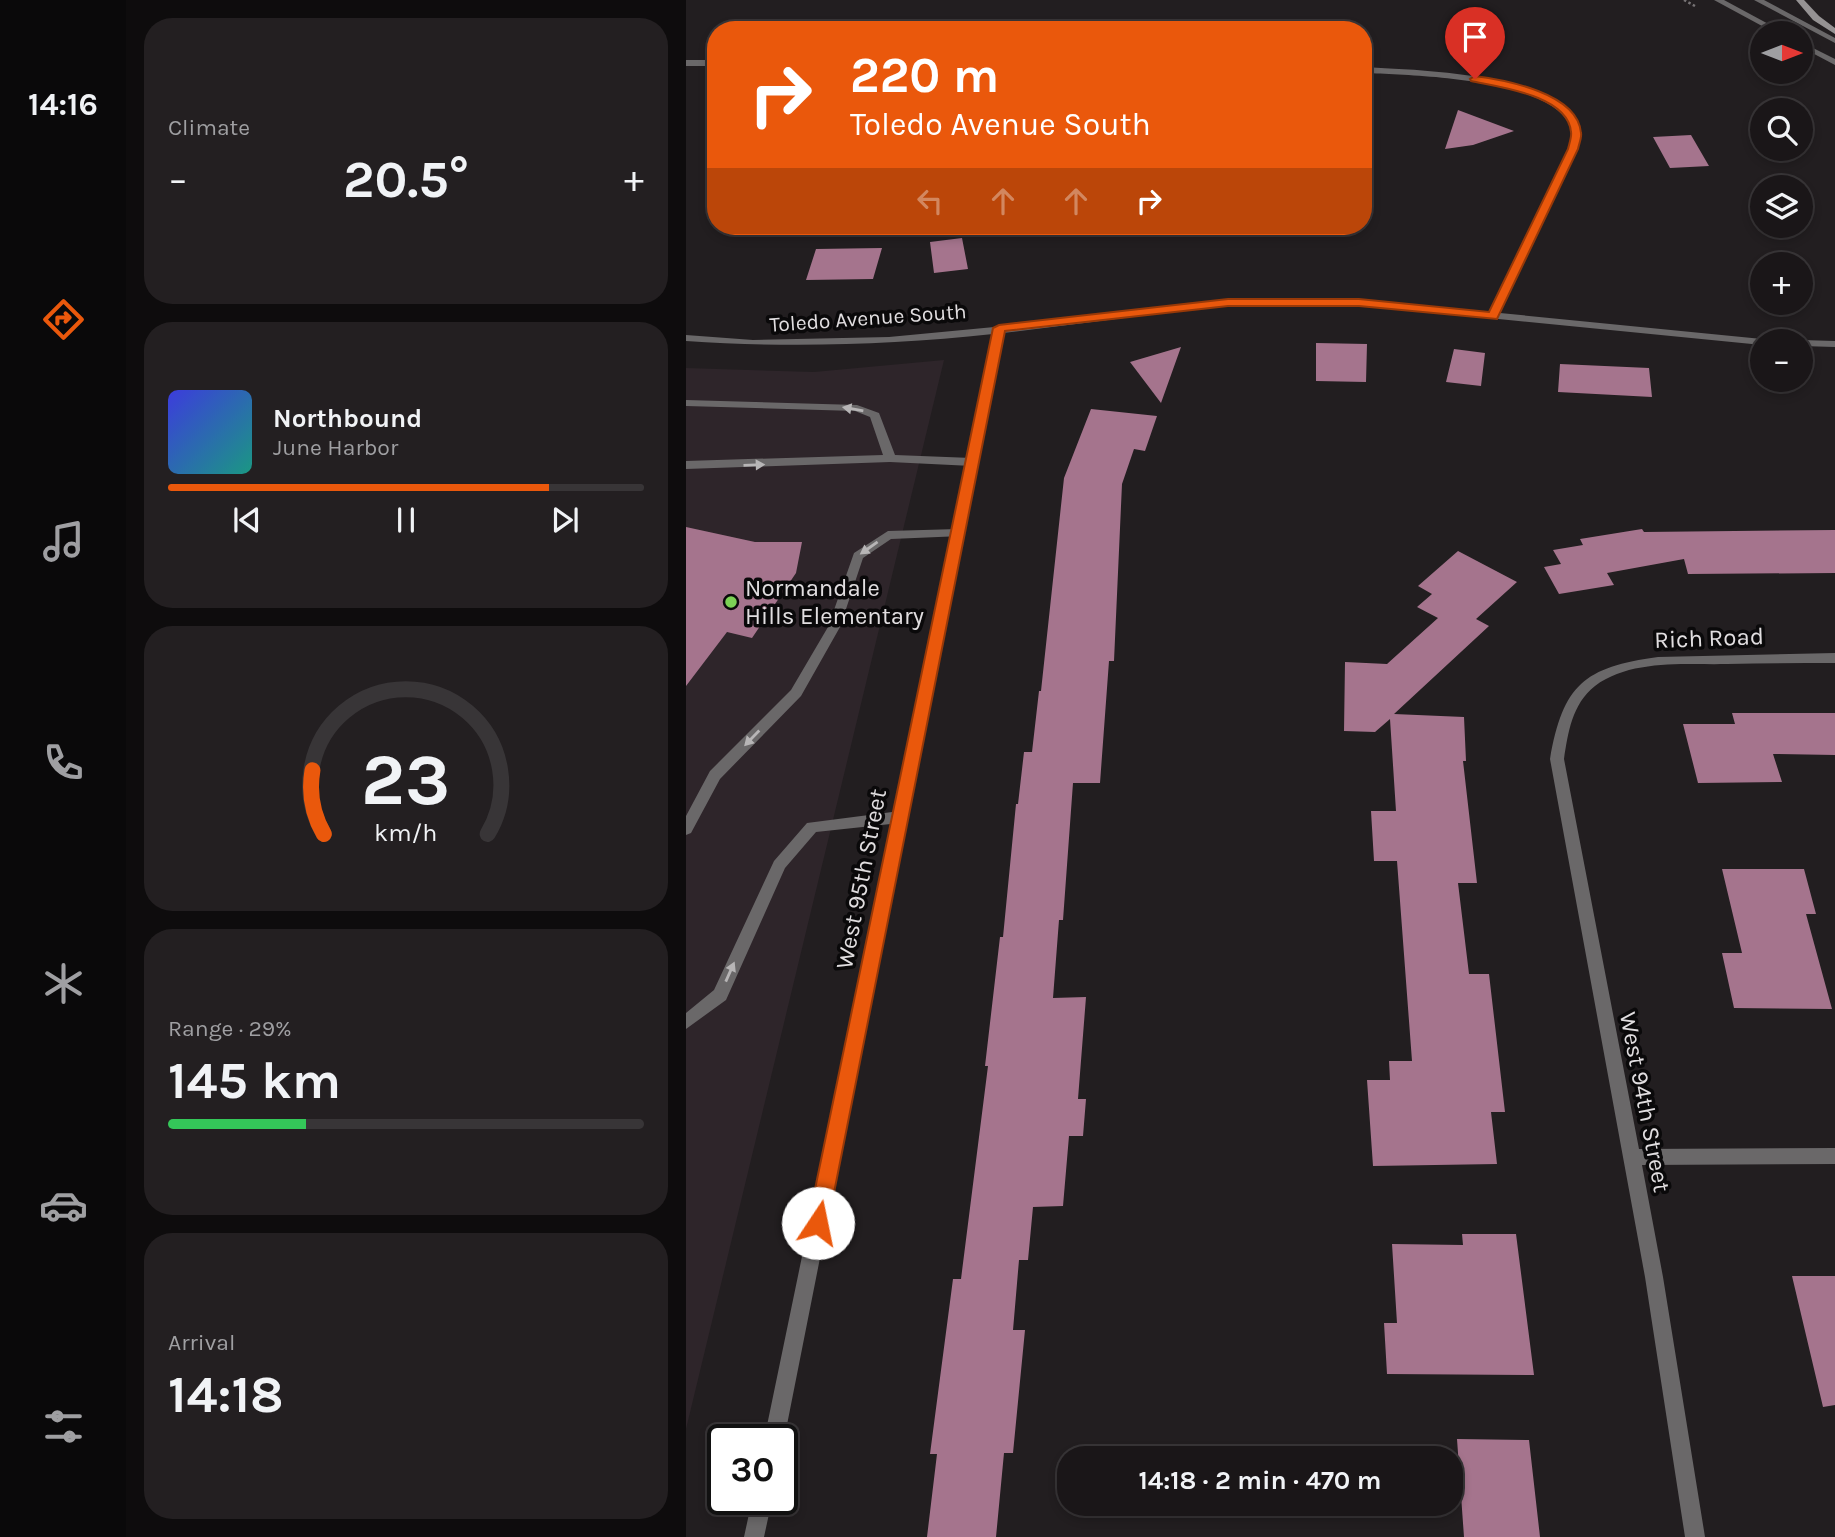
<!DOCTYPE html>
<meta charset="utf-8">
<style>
body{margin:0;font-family:Karla,sans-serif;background:#231f21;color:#f1f3f6;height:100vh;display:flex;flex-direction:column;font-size:26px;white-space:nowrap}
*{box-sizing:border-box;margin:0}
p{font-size:23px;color:#9f9fa2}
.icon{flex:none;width:38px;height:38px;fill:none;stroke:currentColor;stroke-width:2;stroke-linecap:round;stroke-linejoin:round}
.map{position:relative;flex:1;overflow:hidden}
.drawer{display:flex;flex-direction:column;gap:18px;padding:18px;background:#0e0c0d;width:560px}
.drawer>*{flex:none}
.guide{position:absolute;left:21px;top:21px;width:665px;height:214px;border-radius:28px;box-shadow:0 4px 10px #0003,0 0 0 2px #383537;background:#ea580c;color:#fff;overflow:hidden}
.needle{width:46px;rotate:90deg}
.fabs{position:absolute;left:1064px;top:21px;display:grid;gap:14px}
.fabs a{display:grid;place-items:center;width:63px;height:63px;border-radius:50%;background:#1a1618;box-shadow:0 4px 10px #0003,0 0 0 2px #383537;font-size:35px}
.speed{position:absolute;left:21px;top:1424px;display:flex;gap:14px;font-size:35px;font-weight:700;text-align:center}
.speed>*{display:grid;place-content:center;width:91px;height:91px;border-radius:50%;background:#1a1618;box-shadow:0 4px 10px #0003,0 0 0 2px #383537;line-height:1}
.speed .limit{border:4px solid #111;border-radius:10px;background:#fff;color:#111}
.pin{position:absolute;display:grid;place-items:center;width:60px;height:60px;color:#fff;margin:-72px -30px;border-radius:50% 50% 50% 0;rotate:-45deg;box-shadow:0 0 7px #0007}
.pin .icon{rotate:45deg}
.me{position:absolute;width:77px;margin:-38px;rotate:11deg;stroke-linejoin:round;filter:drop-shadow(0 0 5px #0008)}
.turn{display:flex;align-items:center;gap:24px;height:147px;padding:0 28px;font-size:32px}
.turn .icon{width:91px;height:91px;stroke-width:2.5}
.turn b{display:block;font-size:49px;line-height:60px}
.lanes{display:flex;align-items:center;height:66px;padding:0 28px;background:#0003;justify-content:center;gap:35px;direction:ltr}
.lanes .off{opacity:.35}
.big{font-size:52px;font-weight:700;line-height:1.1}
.drawer .tile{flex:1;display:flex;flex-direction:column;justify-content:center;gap:10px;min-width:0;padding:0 24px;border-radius:28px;background:#231f21}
.drawer .dial{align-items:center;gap:0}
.dial svg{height:182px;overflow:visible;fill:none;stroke:#383537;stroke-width:7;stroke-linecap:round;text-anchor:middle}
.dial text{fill:#f1f3f6;stroke:none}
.song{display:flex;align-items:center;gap:21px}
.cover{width:84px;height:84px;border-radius:10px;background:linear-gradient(135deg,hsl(240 70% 55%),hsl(170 70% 35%))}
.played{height:7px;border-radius:4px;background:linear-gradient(90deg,#ea580c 80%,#383537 80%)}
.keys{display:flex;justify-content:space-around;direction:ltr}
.heat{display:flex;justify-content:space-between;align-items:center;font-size:38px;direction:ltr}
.charge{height:10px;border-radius:5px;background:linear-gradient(90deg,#34c759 29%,#383537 0)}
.trip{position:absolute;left:371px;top:1446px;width:406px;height:70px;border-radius:28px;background:#1a1618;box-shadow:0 4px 10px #0003,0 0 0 2px #383537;font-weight:700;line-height:70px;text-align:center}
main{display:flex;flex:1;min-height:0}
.dock{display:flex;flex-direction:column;width:126px;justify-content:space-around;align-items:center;background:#0a090a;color:#9f9fa2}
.dock .icon{width:49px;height:49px}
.dock .on{color:#ea580c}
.dock b{font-size:32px;color:#f1f3f6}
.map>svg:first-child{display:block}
.built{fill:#2e252a}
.building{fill:#a5748d}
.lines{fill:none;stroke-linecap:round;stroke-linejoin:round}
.path{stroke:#777375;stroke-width:2.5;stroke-dasharray:2.5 2.5;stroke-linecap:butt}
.service{fill:#6a6869;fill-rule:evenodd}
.minor{fill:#6a6869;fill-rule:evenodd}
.tertiary{fill:#6a6869;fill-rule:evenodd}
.secondary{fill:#959293;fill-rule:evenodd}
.oneway{fill:#b7b5b6}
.route{fill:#ea580c;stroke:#983908;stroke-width:2}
.poi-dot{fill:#7cd155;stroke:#0a090a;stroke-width:2.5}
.labels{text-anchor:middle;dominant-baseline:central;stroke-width:7;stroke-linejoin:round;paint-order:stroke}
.far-street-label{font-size:21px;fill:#e1dee0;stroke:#0a090a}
.poi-label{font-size:24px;fill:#e1dee0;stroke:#0a090a;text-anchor:start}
.street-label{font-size:24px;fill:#e1dee0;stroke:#0a090a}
</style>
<main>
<nav class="dock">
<b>14:16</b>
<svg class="icon on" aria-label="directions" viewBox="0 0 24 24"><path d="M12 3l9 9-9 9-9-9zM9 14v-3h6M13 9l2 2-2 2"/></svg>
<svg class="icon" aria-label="music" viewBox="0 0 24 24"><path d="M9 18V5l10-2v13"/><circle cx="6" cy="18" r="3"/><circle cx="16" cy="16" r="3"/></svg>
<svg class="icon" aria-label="phone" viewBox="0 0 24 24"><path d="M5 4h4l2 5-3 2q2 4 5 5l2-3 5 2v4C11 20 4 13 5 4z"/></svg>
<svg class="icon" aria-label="climate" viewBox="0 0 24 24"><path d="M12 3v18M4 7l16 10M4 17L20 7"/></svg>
<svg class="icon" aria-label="car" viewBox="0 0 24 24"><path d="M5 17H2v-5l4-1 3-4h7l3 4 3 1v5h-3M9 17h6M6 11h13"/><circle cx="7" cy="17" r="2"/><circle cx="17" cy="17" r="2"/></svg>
<svg class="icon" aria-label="filters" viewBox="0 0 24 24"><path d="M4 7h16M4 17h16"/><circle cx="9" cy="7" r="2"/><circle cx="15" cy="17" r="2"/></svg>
</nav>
<section class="drawer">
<div class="tile"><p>Climate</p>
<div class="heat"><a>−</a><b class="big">20.5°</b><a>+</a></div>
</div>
<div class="tile">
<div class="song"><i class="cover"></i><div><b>Northbound</b><p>June Harbor</p></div></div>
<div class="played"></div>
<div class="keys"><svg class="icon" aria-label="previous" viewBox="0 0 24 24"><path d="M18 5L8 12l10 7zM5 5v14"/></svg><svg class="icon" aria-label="pause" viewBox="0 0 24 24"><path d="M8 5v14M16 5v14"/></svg><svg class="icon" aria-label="next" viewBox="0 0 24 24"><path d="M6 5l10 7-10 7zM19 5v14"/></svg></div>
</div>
<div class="tile dial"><svg viewBox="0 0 100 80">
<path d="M14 69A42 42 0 1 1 86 69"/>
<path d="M14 69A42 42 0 0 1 9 41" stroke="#ea580c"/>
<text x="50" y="56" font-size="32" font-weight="700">23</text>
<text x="50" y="72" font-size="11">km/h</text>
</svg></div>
<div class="tile"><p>Range · 29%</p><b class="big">145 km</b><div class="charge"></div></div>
<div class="tile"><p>Arrival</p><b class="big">14:18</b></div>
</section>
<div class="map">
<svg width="1149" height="1537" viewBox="0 0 1149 1537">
<rect width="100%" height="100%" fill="#221e20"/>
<path class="built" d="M258,360L0,1429V368L128,372Z"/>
<path class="building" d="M772,110L828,131L787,145L759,149Z
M1005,135L1023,166L984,168L967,137Z
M276,238L282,269L248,273L244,242Z
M196,248L187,279L120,280L130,249Z
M630,343L681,344L680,382L630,381Z
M495,347L475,403L444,362Z
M768,349L799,353L795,386L760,382Z
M874,364L963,368L966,397L872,392Z
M405,409L471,416L459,451L448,449L436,484L428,661H423L414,783H387L377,920H373L367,998L400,997L392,1099H400L397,1136H383L377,1206L347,1207L342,1260H333L327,1330H339L327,1453H318L310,1537H241L251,1454H244L267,1279H275L302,1066H299L314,937H317L330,804H332L338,752H346L353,691H355L378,478Z
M0,527L69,542H116L110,573L66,638L41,632L0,686Z
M956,529L958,532L1149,530V573L1002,574L998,559L921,573L928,585L873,594L858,567L875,564L867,550L897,545L894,539Z
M772,551L831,582L790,619L803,626L708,714L778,717L780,761H777L791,883H772L783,974H803L819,1112H805L811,1164L687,1166L681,1080H704L703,1061H726L711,861H688L685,811H710L704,719L689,732L658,731L659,662L701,664L752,618L731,607L746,594L732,586Z
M1046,713H1149V755L1087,754L1096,782L1012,783L997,724H1049Z
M1036,869H1118L1130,914H1120L1146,1009L1048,1008L1036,953H1056Z
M776,1234H830L848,1375L701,1374L698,1323H711L706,1244L777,1245Z
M1106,1276H1149V1405L1137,1407Z
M771,1439L843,1440L854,1537H778Z"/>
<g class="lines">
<path class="path" d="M998,0L1009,6"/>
<path class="service" d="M0,400L171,405L193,413L209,455L286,458L292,462L286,466L204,462L0,469V461L197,455L184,417L169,411L0,406Z
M272,529L276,530L278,533L276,536L205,539L177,558L154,627L115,696L34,779L5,833L0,835V816L24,771L105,690L142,627L168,553L202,531Z
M214,811L219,813L221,817L219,821L214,823L130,832L99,868L40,1000L0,1029V1013L28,990L88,861L121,823Z"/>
<path class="minor" d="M0,60H30V66H0Z
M677,67C725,70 885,72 894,133C895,138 893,144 892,149L814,313L1076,339L1081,341H1076V345L672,305H542L317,333L98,1440L96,1443V1440H78L307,334C204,345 103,348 0,341V335L67,340L203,337L340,324L542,299H672L804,312L882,149C884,144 886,138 886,133C877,77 721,75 677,73Z
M1115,340L1149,341V347L1115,346V341H1111Z
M1149,653V663C1113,663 1077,663 1041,664C999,665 945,659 909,686C886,704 882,733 878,759L953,1149L1149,1148V1164L956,1165L977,1277L1019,1537H999L959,1277L864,759C877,685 898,667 972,657Z
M66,1500H86L78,1537H58Z"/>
<path class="tertiary" d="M1028,0H1038L1099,33H1089Z
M1068,0H1078L1149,38V43Z
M1115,42L1149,59V65L1115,47Z"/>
<path class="secondary" d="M1110,0H1118L1133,16L1149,28V34L1127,20Z"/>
</g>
<defs><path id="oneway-solid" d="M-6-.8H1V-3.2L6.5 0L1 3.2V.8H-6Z" transform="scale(1.75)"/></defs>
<g class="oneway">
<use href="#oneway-solid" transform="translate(167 409) rotate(-170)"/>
<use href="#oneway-solid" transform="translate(68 465) rotate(-2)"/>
<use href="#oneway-solid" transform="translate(183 548) rotate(145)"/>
<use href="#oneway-solid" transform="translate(66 738) rotate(134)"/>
<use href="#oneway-solid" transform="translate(44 972) rotate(-66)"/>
</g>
<path class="route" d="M789,76C819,80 892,93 895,133C896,137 893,144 892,149L811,319L673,306H542L319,331L142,1223L139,1230L132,1233L125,1230L122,1223L307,328L313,325L542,299H673L803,312L882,149C883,144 886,137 885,132C882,95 812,87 785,81L784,79Z"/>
<circle class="poi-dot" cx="45" cy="602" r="7"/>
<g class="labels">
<g class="far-street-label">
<text transform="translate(182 318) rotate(-4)">Toledo Avenue South</text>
</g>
<g class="poi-label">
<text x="59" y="588">Normandale<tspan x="59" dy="28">Hills Elementary</tspan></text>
</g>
<g class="street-label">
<text transform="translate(1023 638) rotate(-2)">Rich Road</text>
<text transform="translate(175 879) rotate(-79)">West 95th Street</text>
<text transform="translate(959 1102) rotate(79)">West 94th Street</text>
</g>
</g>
</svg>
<div class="fabs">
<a><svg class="needle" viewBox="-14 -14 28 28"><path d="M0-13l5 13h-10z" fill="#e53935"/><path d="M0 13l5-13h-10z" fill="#9f9fa2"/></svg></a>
<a><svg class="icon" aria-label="search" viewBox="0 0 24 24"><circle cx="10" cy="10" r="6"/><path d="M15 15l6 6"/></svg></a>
<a><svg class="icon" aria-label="layers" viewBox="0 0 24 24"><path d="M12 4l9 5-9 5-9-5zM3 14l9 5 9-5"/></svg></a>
<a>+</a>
<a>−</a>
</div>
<div class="speed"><div class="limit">30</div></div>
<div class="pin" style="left:789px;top:79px;background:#d93025"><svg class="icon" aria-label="arrive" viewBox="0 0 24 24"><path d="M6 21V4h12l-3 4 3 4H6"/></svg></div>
<svg class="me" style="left:132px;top:1223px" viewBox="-20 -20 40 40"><circle r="19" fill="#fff"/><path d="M0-13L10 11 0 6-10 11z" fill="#ea580c"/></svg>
<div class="trip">14:18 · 2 min · 470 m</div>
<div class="guide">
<div class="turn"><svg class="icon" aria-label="right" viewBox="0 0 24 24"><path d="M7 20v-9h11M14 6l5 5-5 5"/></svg><div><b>220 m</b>Toledo Avenue South</div></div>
<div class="lanes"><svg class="icon off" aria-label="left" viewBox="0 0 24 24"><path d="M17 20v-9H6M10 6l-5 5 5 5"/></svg><svg class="icon off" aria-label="ahead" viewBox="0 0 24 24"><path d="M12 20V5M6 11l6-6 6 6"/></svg><svg class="icon off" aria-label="ahead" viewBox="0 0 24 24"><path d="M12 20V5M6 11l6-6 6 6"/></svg><svg class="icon" aria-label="right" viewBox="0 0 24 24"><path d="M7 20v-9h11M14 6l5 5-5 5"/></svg></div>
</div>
</div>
</main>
